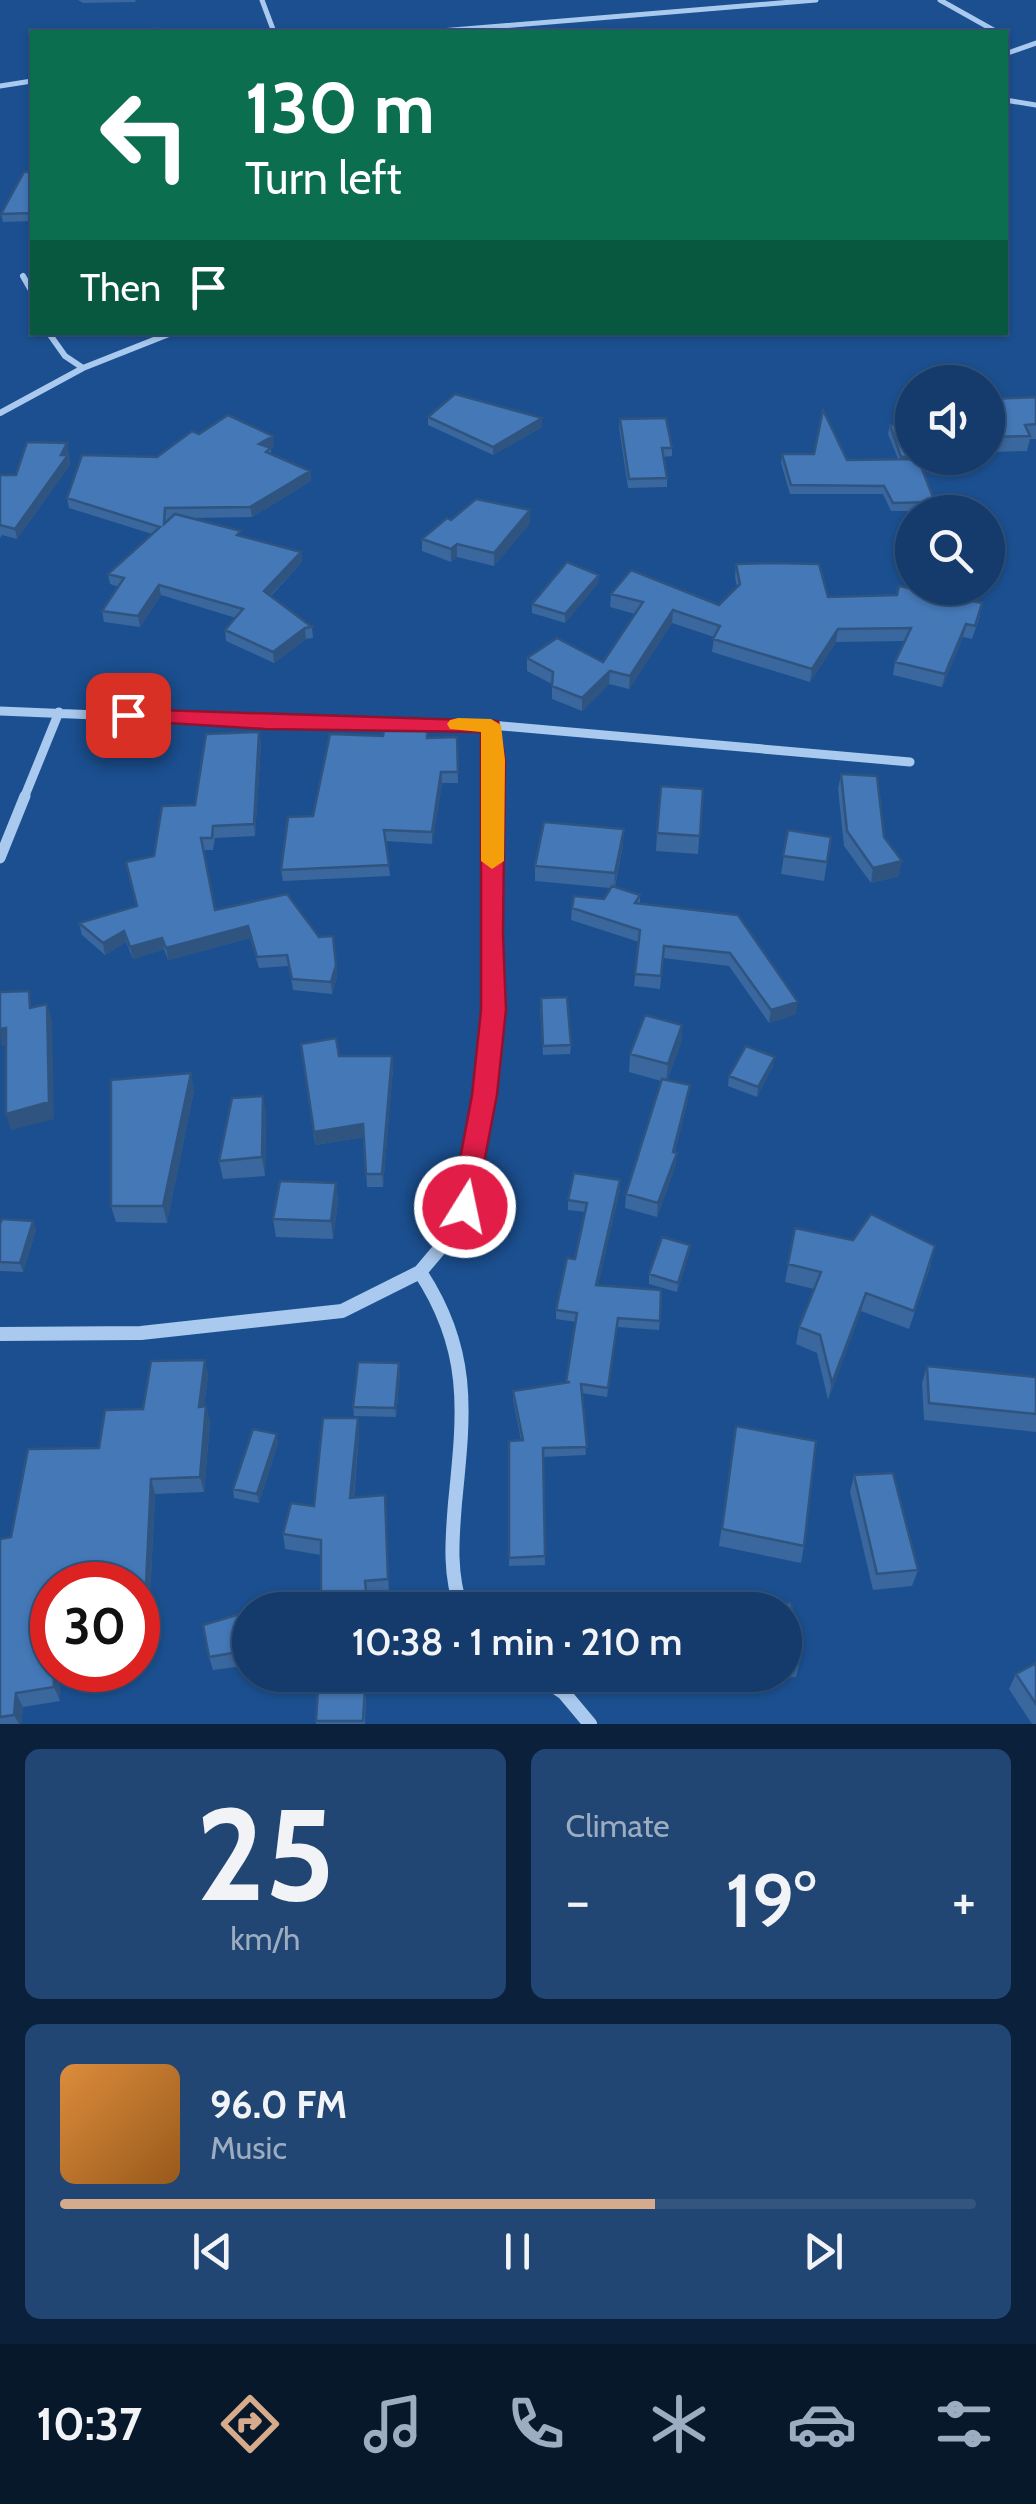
<!DOCTYPE html>
<meta charset="utf-8">
<style>
body{margin:0;font-family:Cabin,sans-serif;background:#214673;color:#f1f3f6;height:100vh;display:flex;flex-direction:column;font-size:38px;white-space:nowrap}
*{box-sizing:border-box;margin:0}
p{font-size:32px;color:#9dadc1}
.icon{flex:none;width:55px;height:55px;fill:none;stroke:currentColor;stroke-width:2;stroke-linecap:round;stroke-linejoin:round}
.map{position:relative;height:1724px;overflow:hidden}
.details{display:flex;flex-direction:column;gap:25px;padding:25px;background:#0b203b;flex:1}
.details>*{flex:none}
.guide{position:absolute;left:30px;top:30px;width:978px;height:305px;border-radius:0px;box-shadow:0 2px 8px #0004,0 0 0 2px #33557e;background:#0b6e4f;color:#fff;overflow:hidden}
.controls{position:absolute;left:895px;top:365px;display:grid;gap:20px}
.controls a{display:grid;place-items:center;width:110px;height:110px;border-radius:50%;background:#143b6b;box-shadow:0 2px 8px #0004,0 0 0 2px #33557e;font-size:50px}
.speed{position:absolute;left:30px;top:1562px;display:flex;gap:20px;font-size:50px;font-weight:700;text-align:center}
.speed>*{display:grid;place-content:center;width:130px;height:130px;border-radius:50%;background:#143b6b;box-shadow:0 2px 8px #0004,0 0 0 2px #33557e;line-height:1}
.speed .limit{border:15px solid #d22;background:#fff;color:#111}
.pin{position:absolute;display:grid;place-items:center;width:85px;height:85px;color:#fff;margin:-42px;border-radius:20px;box-shadow:0 5px 15px #0006}
.me{position:absolute;width:110px;margin:-55px;rotate:10deg;stroke-linejoin:round;filter:drop-shadow(0 0 8px #0008)}
.turn{display:flex;align-items:center;gap:35px;height:210px;padding:0 50px;font-size:45px}
.turn .icon{width:130px;height:130px;stroke-width:2.5}
.turn b{display:block;font-size:70px;line-height:85px}
.then{display:flex;align-items:center;height:95px;padding:0 50px;background:#0003;gap:20px;font-size:38px}
.big{font-size:75px;font-weight:600;line-height:1.1}
.details .tile{flex:1;display:flex;flex-direction:column;justify-content:center;gap:15px;min-width:0;padding:0 35px;border-radius:15px;background:#214673}
.details .dial{align-items:center;gap:0}
.dial b{font-size:130px;line-height:1}
.song{display:flex;align-items:center;gap:30px}
.cover{width:120px;height:120px;border-radius:15px;background:linear-gradient(135deg,hsl(30 70% 55%),hsl(30 70% 35%))}
.played{height:10px;border-radius:5px;background:linear-gradient(90deg,#d6ab8b 65%,#33557e 65%)}
.keys{display:flex;justify-content:space-around;direction:ltr}
.heat{display:flex;justify-content:space-between;align-items:center;font-size:55px;direction:ltr}
.details .tiles{flex:1;display:grid;gap:25px;grid-template-columns:1fr 1fr}
.tile:last-child{grid-column:span 2}
.trip{position:absolute;left:232px;top:1592px;width:570px;height:100px;border-radius:50px;background:#143b6b;box-shadow:0 2px 8px #0004,0 0 0 2px #33557e;font-weight:600;line-height:100px;text-align:center}
.tabs{display:flex;height:160px;justify-content:space-around;align-items:center;background:#08182b;color:#9dadc1}
.tabs .icon{width:70px;height:70px}
.tabs .current{color:#d6ab8b}
.tabs b{font-size:45px;color:#f1f3f6}
.map>svg:first-child{display:block}
.lines{fill:none;stroke-linecap:round;stroke-linejoin:round}
.street-far4{stroke:#a9c9ee;stroke-width:5}
.street-far3{stroke:#a9c9ee;stroke-width:6}
.street-far2{stroke:#a9c9ee;stroke-width:9}
.street-far1{stroke:#a9c9ee;stroke-width:11}
.street{stroke:#a9c9ee;stroke-width:14}
.wall{fill:#3a679d}
.shaded-wall{fill:#305480}
.building{fill:#4478b7;stroke:#305480;stroke-width:2.5}
.route{fill:#e11d48;stroke:#92132f;stroke-width:2.5}
.slow{fill:#f59e0b}
</style>
<div class="map">
<svg width="1036" height="1724" viewBox="0 0 1036 1724">
<rect width="100%" height="100%" fill="#1b4f8f"/>
<g class="lines">
<path class="street-far4" d="M262,0L274,32
M940,0L997,32
M428,32L816,0
M1005,54L1036,43
M0,86L32,81
M1005,100L1036,105"/>
<path class="street-far3" d="M23,276L32,292
M48,332L65,356L83,368
M0,413L83,368L174,332"/>
<path class="street-far2" d="M0,711L265,722L491,725L910,762
M491,725L494,798
M24,798L59,712"/>
<path class="street-far1" d="M0,858L25,796
M464,1209C503,1076 491,933 494,796"/>
<path class="street" d="M420,1272C472,1351 464,1413 455,1503C452,1540 449,1575 462,1610
M0,1334L141,1333L342,1311L420,1272L447,1240L465,1207
M537,1675L564,1693L590,1724"/>
</g>
<path class="wall" d="M78,0H136L135,2L83,3Z
M32,172V221L3,222L1,214Z
M988,394L991,399L1036,397V439H1030L1027,451L988,452Z
M428,417L542,427L493,455L428,425Z
M620,419L672,448V456L663,457L667,478V487L628,488L619,427Z
M890,425H912V458H947L946,463L920,464L935,502L933,511H891L883,494H790L781,463L782,454L847,460L898,459L888,434Z
M199,434L274,446L271,448V454L310,471L311,481L252,517L193,518L242,536L301,552L302,562L271,596L312,627L313,638L306,639L274,663L226,641L225,630L236,618L161,595L140,627L104,622L102,611L119,587L110,584L108,574L152,534L69,508L67,498L157,457Z
M67,443L70,465L17,539L2,535L0,538V475H16Z
M530,510V523L494,566L457,557L451,562L422,551V539L451,520Z
M736,564L828,597L980,616L972,639L963,637L942,687L893,675L895,662L905,641L836,642L810,682L712,652L714,637L672,623L629,689L609,684L582,711L552,699V684L527,671V658L603,662L635,614L610,607L611,594L719,605L737,587L735,577Z
M599,575L598,583L565,623L532,613V604Z
M259,732L261,744L255,836L215,838L213,850H203L215,910L319,937L333,936L337,977L332,994L293,990L289,966L259,968L250,938L168,960L164,949L133,959L126,942L105,955L82,935L79,923L136,906L154,856L195,805Z
M457,737L458,783H442L432,844L386,841L390,876L283,881L281,870L313,816L427,738Z
M841,774L884,837L899,876L871,883L844,846L838,789Z
M703,789L698,854L656,851L657,833Z
M788,830L831,837L824,881L781,874Z
M623,845L615,887L640,895V904L738,915L796,1014L769,1023L729,966L663,958L660,989L634,986L639,942L571,920L572,908L604,899L610,888L535,881V866Z
M540,1007L571,1045L570,1054L543,1055Z
M682,1025L681,1043L667,1080L688,1099L675,1152L677,1153L675,1167L657,1217L625,1208L626,1194L661,1081L629,1072L630,1054Z
M301,1044L339,1056H392L393,1068L383,1187H367L364,1137L315,1145Z
M773,1066L757,1097L728,1086L729,1076Z
M194,1090L167,1223L116,1222L111,1206Z
M266,1114L265,1176L223,1179L219,1161Z
M620,1180V1189L598,1285L660,1321L659,1330L617,1327L607,1397L581,1393L586,1455L543,1457L545,1565L509,1566V1441L521,1440L513,1400V1391L566,1383L576,1322L556,1319V1310L575,1259L585,1212L568,1210V1200Z
M336,1183L338,1201L333,1239L276,1237L273,1219Z
M0,1224L36,1230L23,1272L0,1271Z
M795,1228L931,1264L909,1329L861,1311L828,1400L817,1353L796,1344L799,1327L814,1289L785,1282Z
M690,1245L689,1254L677,1292L649,1284V1274Z
M205,1360L208,1376L204,1406H206L210,1422L204,1492L155,1494L150,1598L138,1600V1585H52L60,1701L23,1707L21,1724H0V1539L11,1537L99,1448L143,1409Z
M927,1366L1036,1377V1432L924,1420L922,1383Z
M400,1372L396,1417L354,1416L353,1407Z
M358,1418L359,1434L354,1498L385,1495L389,1593L367,1595L321,1604V1555L285,1549L283,1534L314,1506Z
M736,1426L804,1546L801,1563L719,1546Z
M278,1443L259,1503L234,1498L233,1489Z
M854,1475L918,1570L912,1586L873,1590L850,1492Z
M785,1610L800,1661L796,1677L686,1682L685,1675H785Z
M250,1611V1665L213,1670L209,1657Z
M1036,1663V1724H1032L1009,1689L1016,1674Z
M366,1696L365,1724H316V1721Z"/>
<path class="shaded-wall" d="M542,418V427L493,455V447Z
M273,436L274,446L260,454L259,444Z
M67,443L69,453L66,458L68,455L70,465L17,539L15,529Z
M310,471L311,481L252,517L250,507Z
M530,510V523L494,566V553Z
M457,544V557L451,562V549Z
M301,552L302,562L265,601L264,591Z
M599,575L598,583L565,623V614Z
M159,585L161,595L140,627L138,616Z
M673,610L672,623L629,689L630,676Z
M966,624L963,637L942,687L945,674Z
M305,628L306,639L274,663L273,652Z
M838,629L836,642L810,682L812,669Z
M610,671L609,684L582,711V698Z
M259,732L261,744L255,836L254,824Z
M441,772L442,783L432,844V832Z
M624,829L623,845L614,889L615,873Z
M902,861L899,876L871,883L873,868Z
M248,926L250,938L168,960L166,948Z
M124,931L126,942L105,955L103,943Z
M162,938L164,949L133,959L130,947Z
M336,965L337,977L332,994L331,982Z
M798,1002L796,1014L769,1023L771,1010Z
M47,1004L52,1020L54,1119L11,1130L6,1114Z
M682,1025L681,1043L666,1082L668,1064Z
M6,1028L11,1045L1,1046L0,1029Z
M392,1056L393,1068L383,1187L382,1174Z
M775,1057L773,1066L757,1097L758,1087Z
M191,1073L194,1090L167,1223L163,1206Z
M690,1085L688,1099L672,1166L673,1152Z
M263,1096L266,1114L265,1176L262,1157Z
M363,1124L364,1137L315,1145L314,1132Z
M677,1153L675,1167L657,1217L658,1203Z
M620,1180V1189L596,1294V1285Z
M336,1183L338,1201L333,1239L331,1221Z
M33,1221L36,1230L23,1272L20,1263Z
M690,1245L689,1254L677,1292L678,1283Z
M866,1293L861,1311L828,1400L832,1383Z
M205,1360L208,1376L202,1422L199,1407Z
M399,1363L400,1372L396,1417L395,1408Z
M206,1406L210,1422L204,1492L200,1477Z
M358,1418L359,1434L352,1513L350,1498Z
M277,1434L278,1443L259,1503L257,1494Z
M151,1479L155,1494L150,1598L146,1584Z
M54,1670H61L60,1701L54,1687Z
M16,1693L23,1707L21,1724H19L14,1715Z"/>
<path class="building" d="M156,28L164,32H138Z
M24,172H32V213L1,214Z
M455,394L542,418L493,447L428,417Z
M988,394L991,399L1036,397V424L1025,425L1030,436L988,437Z
M823,410L847,460L918,459L935,502L893,503L884,486L791,485L782,454H814Z
M228,415L273,436L259,444L271,448L266,452L310,471L250,507L165,508L164,524L175,514L241,531L237,535L301,552L264,591L312,627L305,628L273,652L225,630L243,609L159,585L138,616L102,611L124,578L108,574L160,527L67,498L82,455L157,457L192,431L199,434Z
M666,418L672,448H662L667,478L629,479L620,419Z
M890,425H912V456L901,457Z
M27,442L67,443L61,455H68L15,529L0,525V475H16Z
M476,499L530,510L494,553L457,544L451,549L422,539L447,518L451,520Z
M567,562L599,575L565,614L532,604Z
M774,563L819,564L828,597L897,595L899,586L982,603L975,626L966,624L945,674L895,662L911,628L838,629L812,669L713,639L720,626L673,610L630,676L610,671L582,698L552,686L553,672L527,658L557,638L603,662L643,602L611,594L631,570L719,605L740,584L736,564Z
M384,731H427V738L457,737L458,772H441L432,832L384,830L389,865L281,870L288,817L313,816L330,734L383,736Z
M259,732L254,824L213,826L212,838H201L215,910L287,894L319,937L333,936L336,965L331,982L292,979L287,955L257,957L248,926L166,948L162,938L130,947L124,931L103,943L79,923L137,906L126,862L154,856L162,806L195,805L206,734Z
M841,774L877,776L884,837L902,861L873,868L847,831Z
M661,786L703,789L700,836L657,833Z
M544,822L624,829L615,873L535,866Z
M788,830L831,837L827,862L783,856Z
M612,886L640,895L635,903L738,915L798,1002L771,1010L730,953L664,946L661,976L635,974L640,930L572,908L574,896L604,899Z
M29,991L30,1008L47,1004L49,1102L6,1114V1028L0,1029V992Z
M567,997L571,1045L543,1046L541,998Z
M645,1015L682,1025L668,1064L630,1054Z
M336,1038L339,1056H392L382,1174H366L363,1124L314,1132L301,1044Z
M746,1046L775,1057L758,1087L729,1076Z
M191,1073L163,1206H111V1080Z
M662,1079L690,1085L673,1152L677,1153L658,1203L626,1194Z
M263,1096L262,1157L219,1161L232,1098Z
M574,1173L620,1180L596,1285L661,1290L660,1321L618,1318L608,1388L581,1384L587,1447L543,1448L545,1556L509,1558V1441L523,1440L513,1391L570,1382H566L577,1313L556,1310L567,1258L575,1259L587,1203L568,1200Z
M280,1181L336,1183L331,1221L273,1219Z
M871,1214L935,1246L914,1311L866,1293L832,1383L820,1335L799,1327L821,1272L788,1264L795,1228L853,1240Z
M2,1219L33,1221L20,1263L0,1262V1224Z
M662,1237L690,1245L678,1283L649,1274Z
M205,1360L199,1407L206,1406L200,1477L151,1479L146,1584L52,1585L54,1687L16,1693L14,1715L0,1717V1539L11,1537L28,1449L99,1448L105,1410L143,1409L151,1361Z
M358,1362L399,1363L395,1408L353,1407Z
M927,1366L1036,1377V1414L929,1403Z
M323,1418H358L350,1498L385,1495L388,1579L365,1581L368,1610H282L321,1604V1540L283,1534L291,1503L314,1506Z
M736,1426L816,1441L804,1546L722,1529Z
M253,1429L277,1434L257,1494L233,1489Z
M893,1473L918,1570L877,1574L854,1475Z
M791,1603L800,1661L785,1662V1610H681L680,1608Z
M250,1611V1650L209,1657L203,1625Z
M1036,1663V1704L1016,1674Z
M318,1688H365L363,1721H316Z"/>
<path class="route" d="M128,709L498,721L505,760L503,934L506,1010L497,1095L474,1215L465,1218L455,1215L451,1207L472,1095L481,1010V732L265,729L121,720L118,715L121,711Z"/>
<path class="slow" d="M458,718L491,719L501,725L505,760L504,861L492,869L481,861V732L450,729L447,724L450,720Z"/>
</svg>
<div class="controls">
<a><svg class="icon" aria-label="sound" viewBox="0 0 24 24"><path d="M4 9h4l5-4v14l-5-4H4zM17 9q2 3 0 6"/></svg></a>
<a><svg class="icon" aria-label="search" viewBox="0 0 24 24"><circle cx="10" cy="10" r="6"/><path d="M15 15l6 6"/></svg></a>
</div>
<div class="speed"><div class="limit">30</div></div>
<div class="pin" style="left:128px;top:715px;background:#d93025"><svg class="icon" aria-label="arrive" viewBox="0 0 24 24"><path d="M6 21V4h12l-3 4 3 4H6"/></svg></div>
<svg class="me" style="left:465px;top:1207px" viewBox="-20 -20 40 40"><circle r="17" fill="#e11d48" stroke="#fff" stroke-width="3"/><path d="M0-11L8 9 0 5-8 9z" fill="#fff"/></svg>
<div class="trip">10:38 · 1 min · 210 m</div>
<div class="guide">
<div class="turn"><svg class="icon" aria-label="left" viewBox="0 0 24 24"><path d="M17 20v-9H6M10 6l-5 5 5 5"/></svg><div><b>130 m</b>Turn left</div></div>
<div class="then">Then<svg class="icon" aria-label="arrive" viewBox="0 0 24 24"><path d="M6 21V4h12l-3 4 3 4H6"/></svg></div>
</div>
</div>
<section class="details">
<div class="tiles">
<div class="tile dial"><b>25</b><p>km/h</p></div>
<div class="tile"><p>Climate</p>
<div class="heat"><a>−</a><b class="big">19°</b><a>+</a></div>
</div>
<div class="tile">
<div class="song"><i class="cover"></i><div><b>96.0 FM</b><p>Music</p></div></div>
<div class="played"></div>
<div class="keys"><svg class="icon" aria-label="previous" viewBox="0 0 24 24"><path d="M18 5L8 12l10 7zM5 5v14"/></svg><svg class="icon" aria-label="pause" viewBox="0 0 24 24"><path d="M8 5v14M16 5v14"/></svg><svg class="icon" aria-label="next" viewBox="0 0 24 24"><path d="M6 5l10 7-10 7zM19 5v14"/></svg></div>
</div>
</div>
</section>
<nav class="tabs">
<b>10:37</b>
<svg class="icon current" aria-label="directions" viewBox="0 0 24 24"><path d="M12 3l9 9-9 9-9-9zM9 14v-3h6M13 9l2 2-2 2"/></svg>
<svg class="icon" aria-label="music" viewBox="0 0 24 24"><path d="M9 18V5l10-2v13"/><circle cx="6" cy="18" r="3"/><circle cx="16" cy="16" r="3"/></svg>
<svg class="icon" aria-label="phone" viewBox="0 0 24 24"><path d="M5 4h4l2 5-3 2q2 4 5 5l2-3 5 2v4C11 20 4 13 5 4z"/></svg>
<svg class="icon" aria-label="climate" viewBox="0 0 24 24"><path d="M12 3v18M4 7l16 10M4 17L20 7"/></svg>
<svg class="icon" aria-label="car" viewBox="0 0 24 24"><path d="M5 17H2v-5l4-1 3-4h7l3 4 3 1v5h-3M9 17h6M6 11h13"/><circle cx="7" cy="17" r="2"/><circle cx="17" cy="17" r="2"/></svg>
<svg class="icon" aria-label="filters" viewBox="0 0 24 24"><path d="M4 7h16M4 17h16"/><circle cx="9" cy="7" r="2"/><circle cx="15" cy="17" r="2"/></svg>
</nav>
